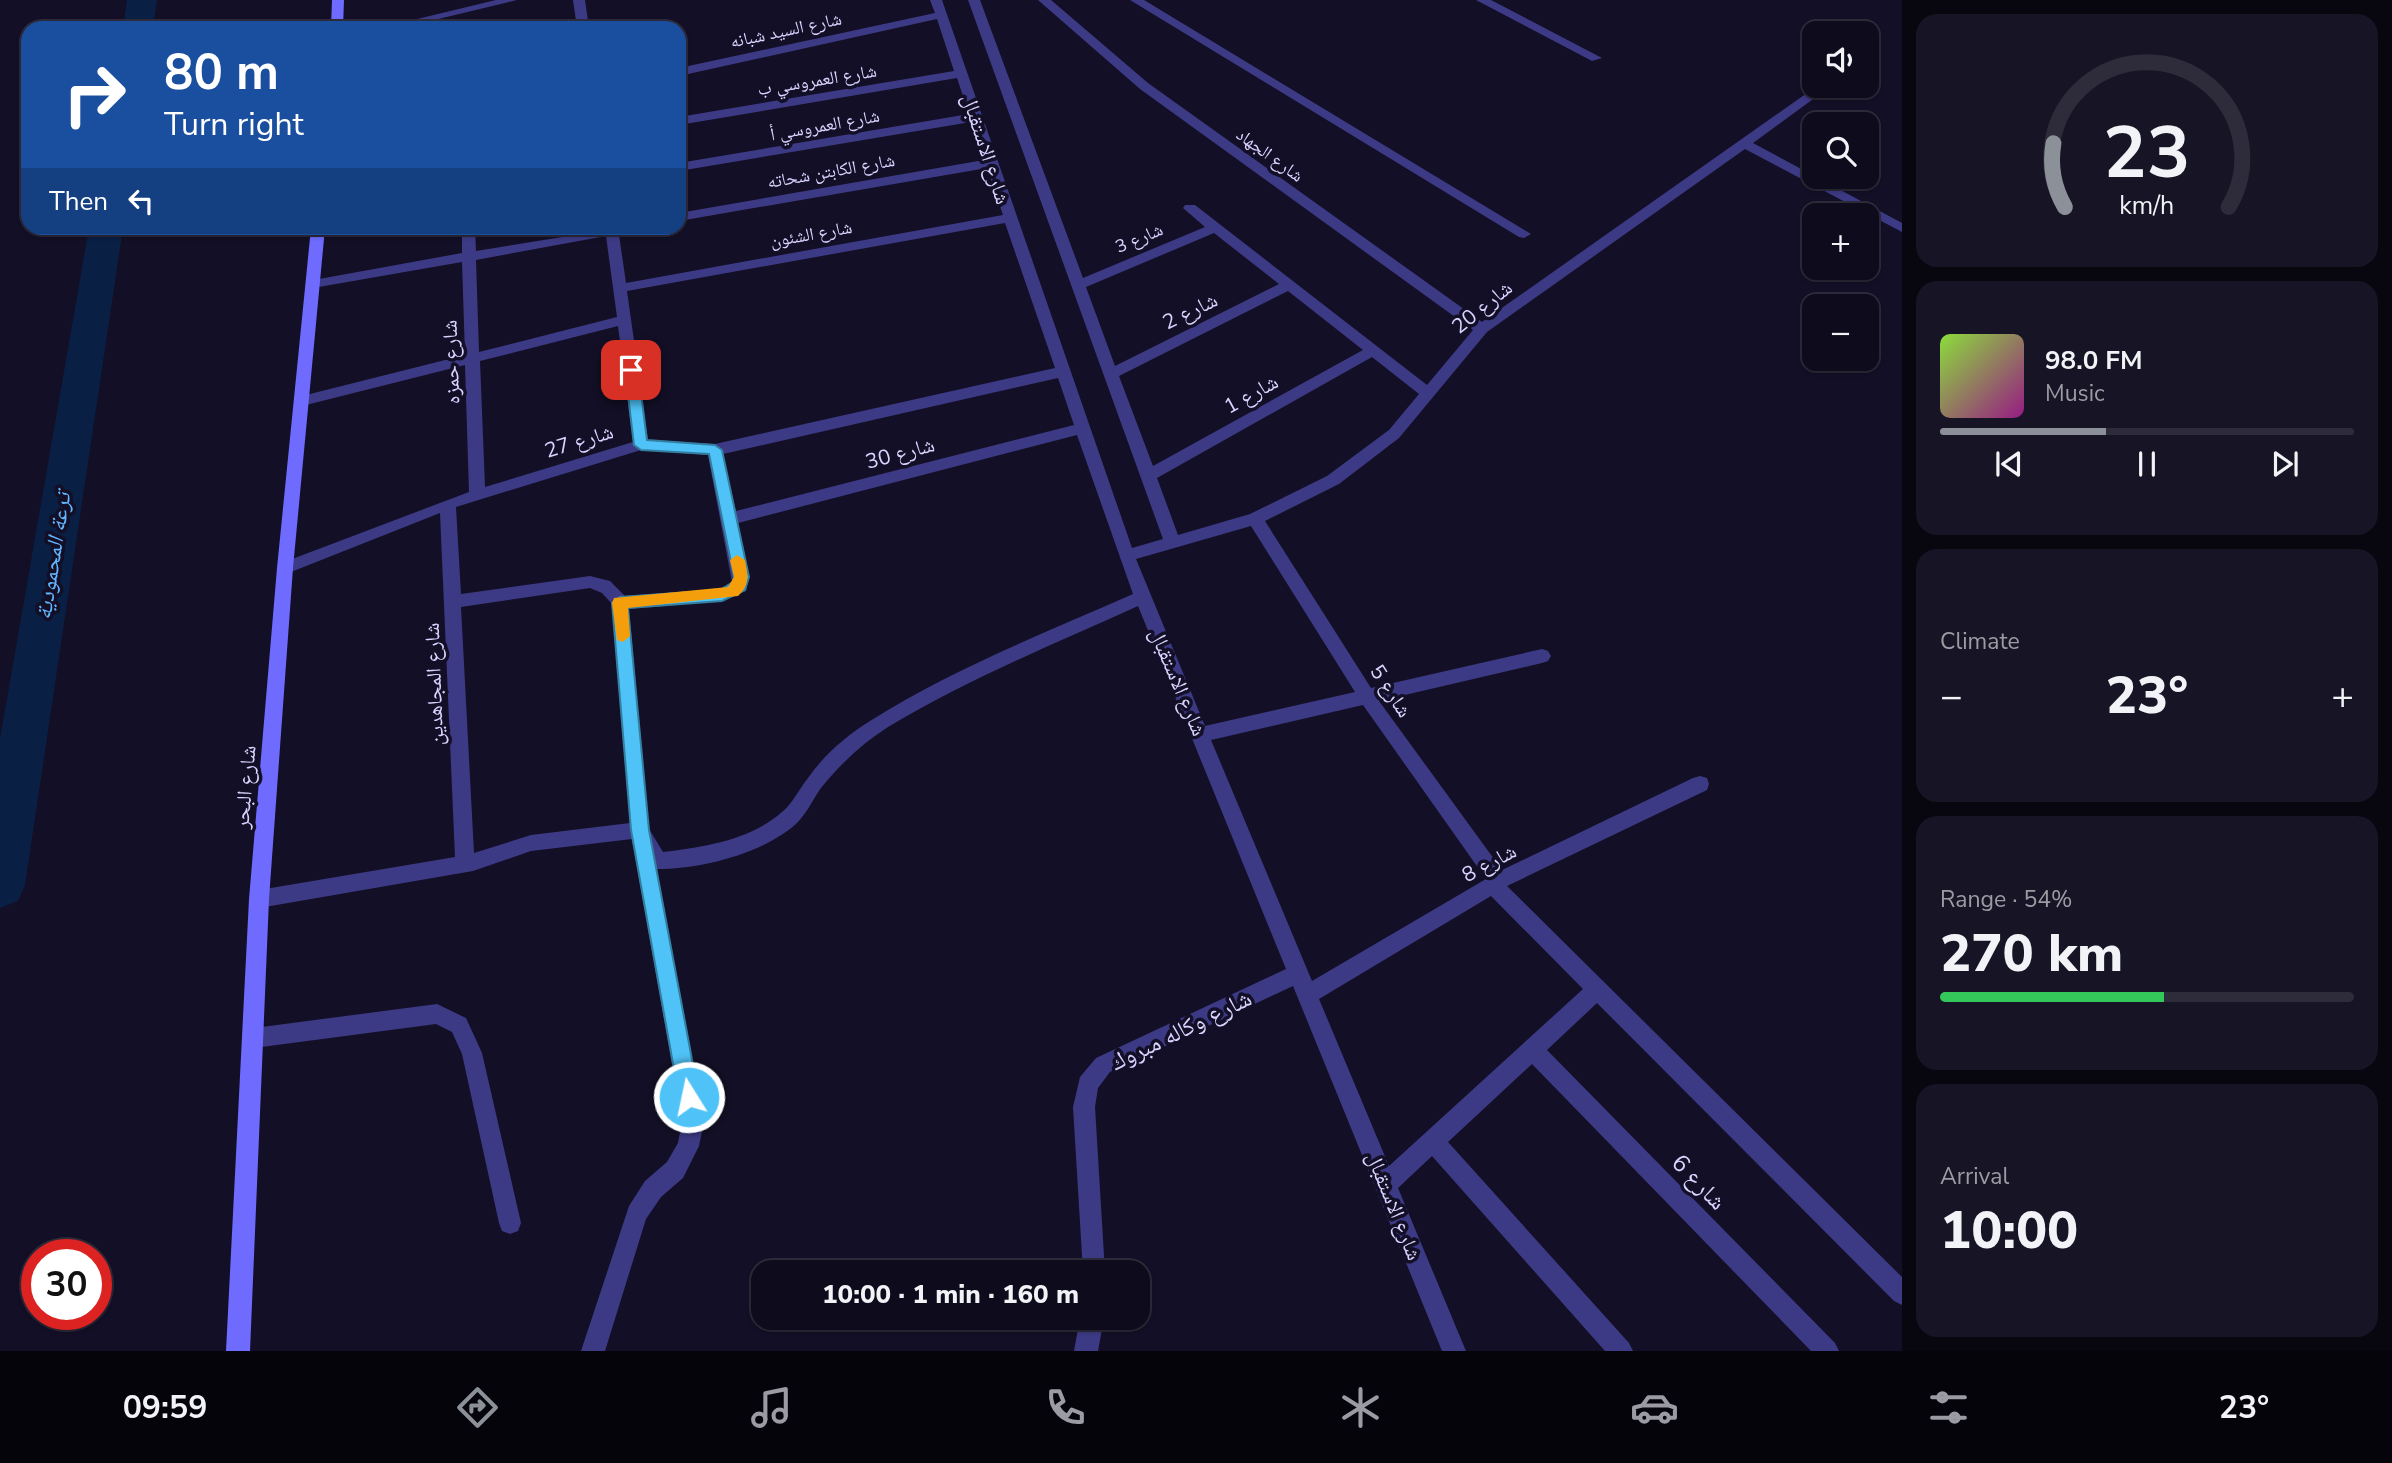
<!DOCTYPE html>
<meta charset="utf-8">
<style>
body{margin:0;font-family:"Nunito Sans","Noto Naskh Arabic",sans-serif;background:#171425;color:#f1f3f6;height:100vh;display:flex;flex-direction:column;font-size:26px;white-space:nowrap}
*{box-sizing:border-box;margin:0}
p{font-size:23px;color:#9b9ba3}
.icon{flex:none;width:38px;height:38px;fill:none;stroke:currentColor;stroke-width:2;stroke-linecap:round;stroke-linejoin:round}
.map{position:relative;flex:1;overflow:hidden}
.sheet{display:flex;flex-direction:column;gap:14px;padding:14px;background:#08060f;width:490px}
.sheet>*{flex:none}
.guide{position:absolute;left:21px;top:21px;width:665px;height:214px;border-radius:21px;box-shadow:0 2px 5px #0004,0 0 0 2px #2e2b3b;background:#1a4fa0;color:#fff;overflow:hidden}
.tools{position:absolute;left:1802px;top:21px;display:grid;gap:14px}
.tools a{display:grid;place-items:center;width:77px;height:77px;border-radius:14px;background:#0e0b1c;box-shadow:0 2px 5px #0004,0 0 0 2px #2e2b3b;font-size:35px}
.speed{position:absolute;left:21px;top:1239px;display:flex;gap:14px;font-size:35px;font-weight:700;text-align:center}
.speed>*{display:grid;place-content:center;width:91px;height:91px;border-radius:50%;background:#0e0b1c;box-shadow:0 2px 5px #0004,0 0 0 2px #2e2b3b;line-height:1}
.speed .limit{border:10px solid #d22;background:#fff;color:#111}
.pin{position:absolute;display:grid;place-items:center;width:60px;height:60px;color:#fff;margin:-30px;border-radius:14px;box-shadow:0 4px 10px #0006}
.me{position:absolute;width:77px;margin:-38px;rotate:350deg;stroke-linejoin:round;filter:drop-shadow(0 0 5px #0008)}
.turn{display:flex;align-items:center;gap:24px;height:147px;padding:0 28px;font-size:32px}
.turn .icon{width:91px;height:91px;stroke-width:2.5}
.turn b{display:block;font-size:49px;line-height:60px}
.then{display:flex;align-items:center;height:66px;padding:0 28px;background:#0003;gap:14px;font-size:26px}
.big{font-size:52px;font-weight:800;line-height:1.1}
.sheet .card{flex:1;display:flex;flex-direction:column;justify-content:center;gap:10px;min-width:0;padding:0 24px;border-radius:21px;background:#171425}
.sheet .dial{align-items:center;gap:0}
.dial svg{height:182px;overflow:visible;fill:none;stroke:#2e2b3b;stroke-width:7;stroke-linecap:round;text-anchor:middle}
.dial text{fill:#f1f3f6;stroke:none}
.song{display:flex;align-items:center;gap:21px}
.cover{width:84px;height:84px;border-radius:10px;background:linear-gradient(135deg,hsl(90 70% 55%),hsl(310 70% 35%))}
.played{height:7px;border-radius:4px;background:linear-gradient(90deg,#8c9099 40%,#2e2b3b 40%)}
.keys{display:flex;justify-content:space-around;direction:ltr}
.heat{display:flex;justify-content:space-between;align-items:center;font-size:38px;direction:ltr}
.charge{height:10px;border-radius:5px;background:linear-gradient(90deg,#34c759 54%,#2e2b3b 0)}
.trip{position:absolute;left:751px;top:1260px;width:399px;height:70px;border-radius:21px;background:#0e0b1c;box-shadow:0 2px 5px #0004,0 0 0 2px #2e2b3b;font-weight:800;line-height:70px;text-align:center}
.tabs{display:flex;height:112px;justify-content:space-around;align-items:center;background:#06040b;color:#9b9ba3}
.tabs .icon{width:49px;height:49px}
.tabs .active{color:#8c9099}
.tabs b{font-size:32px;color:#f1f3f6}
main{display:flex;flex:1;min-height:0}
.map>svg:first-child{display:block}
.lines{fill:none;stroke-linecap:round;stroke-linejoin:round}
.canal{fill:#0a1f44;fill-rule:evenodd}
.street{fill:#3d3a85;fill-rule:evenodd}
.secondary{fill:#6f6bff;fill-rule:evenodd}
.route{fill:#4fc3f7;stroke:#337fa1;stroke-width:2}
.slow{fill:#f59e0b}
.labels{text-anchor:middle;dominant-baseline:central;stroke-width:7;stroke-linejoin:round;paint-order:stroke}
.far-street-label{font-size:18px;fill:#d9d4ff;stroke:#130f26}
.street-label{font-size:21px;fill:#d9d4ff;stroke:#130f26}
.water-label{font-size:23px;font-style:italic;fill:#62b6ff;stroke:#130f26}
.near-street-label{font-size:24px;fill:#d9d4ff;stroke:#130f26}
</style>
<main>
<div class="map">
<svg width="1902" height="1351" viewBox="0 0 1902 1351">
<rect width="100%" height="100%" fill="#130f26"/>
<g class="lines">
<path class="canal" d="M127,0H157L153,28H123Z
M89,228H123L25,885L18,901L0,908V739Z"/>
<path class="street" d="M496,0H517L401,28H380Z
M573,0H585L589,28H577Z
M930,0H942L1132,548L1163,539L968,0H980L1083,278L1205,227L1183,208L1185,205H1195L1427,385L1473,330L1140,89L1038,0H1051L1148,83L1482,322L1817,86H1831L1753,143L1902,223V232L1745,149L1487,332L1399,438L1339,484L1265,521L1371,688L1542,649L1548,651L1551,656L1548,661L1542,663L1379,701L1502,870L1693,778L1700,776L1707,778L1709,784L1707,790L1507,886L1902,1277V1305L1894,1301L1597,1003L1547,1050L1835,1343L1839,1351H1811L1532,1064L1448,1142L1629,1343L1633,1351H1605L1432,1156L1398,1188L1466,1351H1442L1293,986L1110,1072L1098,1088L1095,1107L1105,1272H1083L1073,1107L1080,1077L1096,1058L1286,969L1138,606C1054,644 968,679 888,727C863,743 840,764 821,788C813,799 807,813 797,823C763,854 701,869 657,869L704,1121L699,1146L683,1178L661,1197L646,1219L605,1351H581L629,1206L645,1181L667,1162L678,1143L682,1121L632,839L531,851L473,871L259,908L252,905L249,899L252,893L259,890L455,857L440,513L291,572L285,574L277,568L279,564L469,492L465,365L302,406L295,401L302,396L465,355L462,262L313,288L308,287V281L462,253V228H475L476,251L618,228L626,283L1003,215L987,168L679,221V213L984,160L971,122L679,171V163L969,114L957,78L679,125V117L954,71L937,19L679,76V68L935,13ZM1005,223L1055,368L715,444L648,440L627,291ZM1214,233L1279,284L1115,366L1086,287ZM606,236L617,317L479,352L476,260ZM1288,291L1363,350L1153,466L1119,376ZM618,326L633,442L485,487L480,361ZM1372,357L1419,394L1389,430L1327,476L1250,514L1178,535L1157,478ZM1058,378L1074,425L736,511L723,454ZM1077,435L1133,594C1045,633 952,669 870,721C846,736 824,755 808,778C799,789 793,803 782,812C750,840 704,847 663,852L649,829L629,609L722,601L746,591L749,577L738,523ZM641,450L708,455L732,582L720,589L625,596L610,581L590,576L461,594L456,507ZM1251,526L1355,692L1205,726L1136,559ZM590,588L602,593L612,604L630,823L531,835L474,853L461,607ZM1363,705L1486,879L1312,981L1211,740ZM1491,896L1583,989L1389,1166L1319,999Z
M1130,0H1144L1531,234L1524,238L1519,237Z
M1476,0H1491L1602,58L1592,61Z
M437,1004L466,1018L482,1053L521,1223L518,1231L510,1234L502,1231L499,1223L462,1054L452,1032L436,1024L254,1048L247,1045L244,1038L247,1031L254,1028Z
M1080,1318H1104L1098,1351H1074Z"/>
<path class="secondary" d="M332,0H344L343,28H331Z
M311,228H325L293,568L269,899L250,1351H226L249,899L277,568Z"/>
</g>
<path class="route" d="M631,365L638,370L647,440L715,445L722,450L749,577L745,590L722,601L628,608L649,830L699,1097L696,1104L689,1107L682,1104L679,1097L631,830L612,603L620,597L720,590L733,582L734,577L709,454L641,450L634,445L625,370Z"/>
<path class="slow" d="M737,555L745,560C748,576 750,585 738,596L628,608L630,636L623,642L617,640L612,603L614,598L728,587L734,577L730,560Z"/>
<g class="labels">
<g class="far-street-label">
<text transform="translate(786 30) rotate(-12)">شارع السيد شبانه</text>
<text transform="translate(817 80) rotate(-9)">شارع العمروسي ب</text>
<text transform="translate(825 125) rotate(-10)">شارع العمروسي أ</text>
<text transform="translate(1270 155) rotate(36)">شارع الجهاد</text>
<text transform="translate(831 171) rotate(-10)">شارع الكابتن شحاته</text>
<text transform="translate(811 234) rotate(-10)">شارع الشئون</text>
<text transform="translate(1139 238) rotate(-23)">شارع 3</text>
</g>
<g class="street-label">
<text transform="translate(986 149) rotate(72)">شارع الاستقبال</text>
<text transform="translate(1482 307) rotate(-39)">شارع 20</text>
<text transform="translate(1190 311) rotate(-26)">شارع 2</text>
<text transform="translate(451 362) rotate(-92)">شارع حمزه</text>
<text transform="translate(1251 394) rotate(-29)">شارع 1</text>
<text transform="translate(579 441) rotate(-17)">شارع 27</text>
<text transform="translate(900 453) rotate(-15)">شارع 30</text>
<text transform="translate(1178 682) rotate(67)">شارع الاستقبال</text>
<text transform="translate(434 684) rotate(-92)">شارع المجاهدين</text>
<text transform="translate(1391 691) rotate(57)">شارع 5</text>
<text transform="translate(245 787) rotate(-85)">شارع البحر</text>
<text transform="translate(1489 863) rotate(-28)">شارع 8</text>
<text transform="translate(1394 1206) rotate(68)">شارع الاستقبال</text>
</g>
<g class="water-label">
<text transform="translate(53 556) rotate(-81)">ترعة المحمودية</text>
</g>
<g class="near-street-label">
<text transform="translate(1181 1030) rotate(-26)">شارع وكاله مبروك</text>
<text transform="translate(1699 1182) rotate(46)">شارع 6</text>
</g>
</g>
</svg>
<div class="tools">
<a><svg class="icon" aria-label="sound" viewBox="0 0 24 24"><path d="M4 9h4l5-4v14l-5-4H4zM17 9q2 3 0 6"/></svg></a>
<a><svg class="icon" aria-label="search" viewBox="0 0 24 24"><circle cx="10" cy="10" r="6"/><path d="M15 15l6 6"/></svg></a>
<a>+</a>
<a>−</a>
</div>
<div class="speed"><div class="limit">30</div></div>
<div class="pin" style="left:631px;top:370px;background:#d93025"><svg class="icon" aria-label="arrive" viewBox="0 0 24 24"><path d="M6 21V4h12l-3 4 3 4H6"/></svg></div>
<svg class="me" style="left:689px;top:1097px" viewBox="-20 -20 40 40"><circle r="17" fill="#4fc3f7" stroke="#fff" stroke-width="3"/><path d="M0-11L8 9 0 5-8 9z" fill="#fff"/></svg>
<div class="trip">10:00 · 1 min · 160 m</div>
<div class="guide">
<div class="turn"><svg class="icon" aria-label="right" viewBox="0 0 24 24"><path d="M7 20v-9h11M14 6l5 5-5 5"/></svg><div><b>80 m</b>Turn right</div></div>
<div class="then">Then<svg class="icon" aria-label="left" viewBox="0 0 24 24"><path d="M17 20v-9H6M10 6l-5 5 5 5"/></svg></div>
</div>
</div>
<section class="sheet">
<div class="card dial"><svg viewBox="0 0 100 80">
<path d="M14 69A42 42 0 1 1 86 69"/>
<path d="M14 69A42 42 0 0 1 9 41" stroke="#8c9099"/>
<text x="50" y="56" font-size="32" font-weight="700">23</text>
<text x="50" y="72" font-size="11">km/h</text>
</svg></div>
<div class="card">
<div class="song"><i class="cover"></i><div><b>98.0 FM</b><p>Music</p></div></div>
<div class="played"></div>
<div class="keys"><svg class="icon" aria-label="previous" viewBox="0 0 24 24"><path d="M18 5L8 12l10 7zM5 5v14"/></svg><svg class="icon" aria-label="pause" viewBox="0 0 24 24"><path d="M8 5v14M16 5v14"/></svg><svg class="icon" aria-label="next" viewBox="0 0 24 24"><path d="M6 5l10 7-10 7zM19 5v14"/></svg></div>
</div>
<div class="card"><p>Climate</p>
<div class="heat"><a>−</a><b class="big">23°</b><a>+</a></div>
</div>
<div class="card"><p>Range · 54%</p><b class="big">270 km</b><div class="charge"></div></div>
<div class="card"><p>Arrival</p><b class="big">10:00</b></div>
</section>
</main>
<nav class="tabs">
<b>09:59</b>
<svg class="icon active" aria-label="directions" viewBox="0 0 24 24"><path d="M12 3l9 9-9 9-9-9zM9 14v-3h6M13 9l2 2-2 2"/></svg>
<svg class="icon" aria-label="music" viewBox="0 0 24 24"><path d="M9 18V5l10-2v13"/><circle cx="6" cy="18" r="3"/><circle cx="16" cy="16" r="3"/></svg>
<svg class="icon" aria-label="phone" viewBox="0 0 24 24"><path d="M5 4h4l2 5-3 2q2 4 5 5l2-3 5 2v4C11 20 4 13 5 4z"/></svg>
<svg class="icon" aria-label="climate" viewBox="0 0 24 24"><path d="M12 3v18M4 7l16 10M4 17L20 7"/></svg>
<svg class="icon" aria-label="car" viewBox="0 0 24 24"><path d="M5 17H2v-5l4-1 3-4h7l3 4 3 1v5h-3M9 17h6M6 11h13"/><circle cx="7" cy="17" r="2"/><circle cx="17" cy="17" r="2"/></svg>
<svg class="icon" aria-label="filters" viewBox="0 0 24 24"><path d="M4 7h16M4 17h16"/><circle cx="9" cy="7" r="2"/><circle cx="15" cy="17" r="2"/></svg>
<b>23°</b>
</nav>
